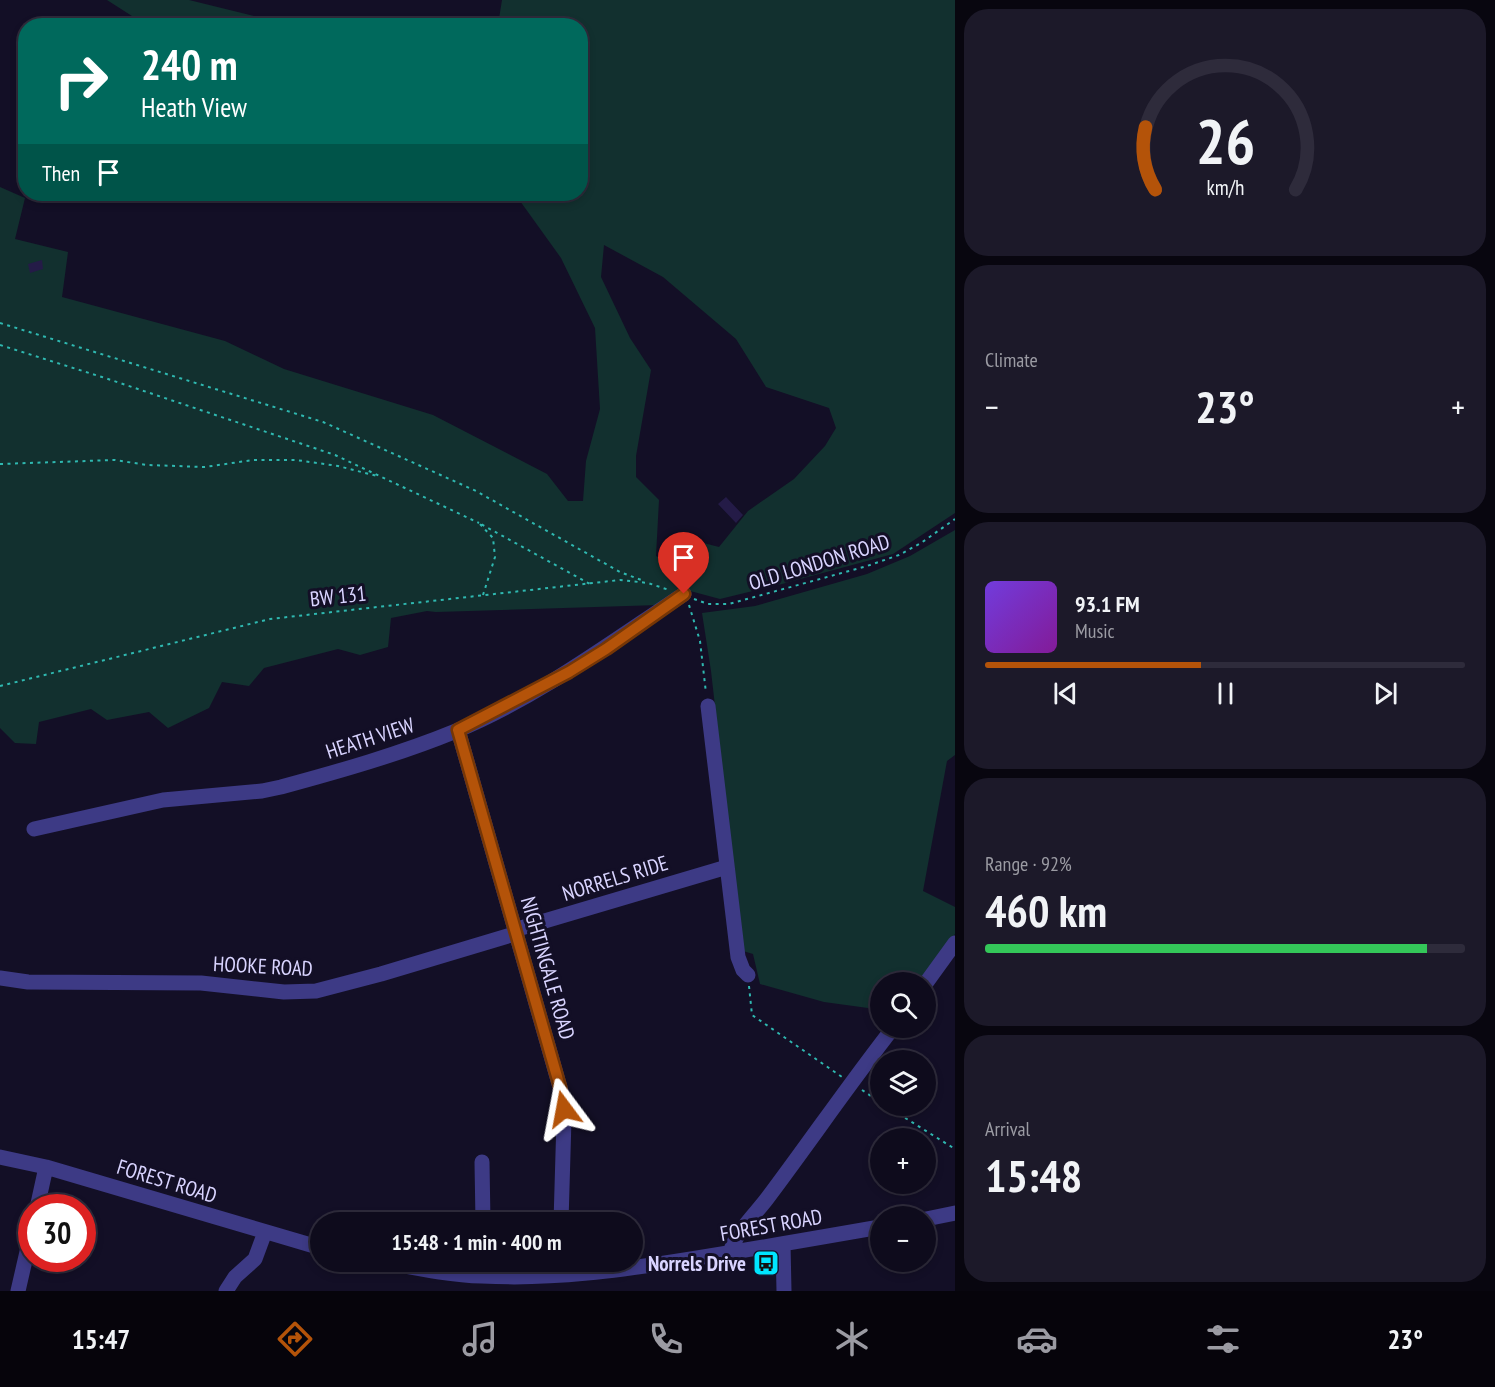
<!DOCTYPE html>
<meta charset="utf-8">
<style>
body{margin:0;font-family:"PT Sans Narrow",sans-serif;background:#1c1929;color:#f1f3f6;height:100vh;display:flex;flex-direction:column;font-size:22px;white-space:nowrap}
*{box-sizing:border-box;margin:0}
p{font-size:20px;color:#9b9ba3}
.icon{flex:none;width:33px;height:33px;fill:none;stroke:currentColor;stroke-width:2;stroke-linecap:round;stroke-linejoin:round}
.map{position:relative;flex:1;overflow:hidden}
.sheet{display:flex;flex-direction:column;gap:9px;padding:9px;background:#08060f;width:540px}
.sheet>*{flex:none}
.hud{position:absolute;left:18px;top:18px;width:570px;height:183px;border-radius:24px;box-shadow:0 3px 9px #0003,0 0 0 2px #2e2b3b;background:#00695c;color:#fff;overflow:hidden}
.tools{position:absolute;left:870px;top:972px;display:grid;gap:12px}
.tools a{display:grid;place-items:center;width:66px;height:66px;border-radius:50%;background:#0e0b1c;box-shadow:0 3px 9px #0003,0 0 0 2px #2e2b3b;font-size:30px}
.speed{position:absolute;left:18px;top:1194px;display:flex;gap:12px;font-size:30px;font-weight:700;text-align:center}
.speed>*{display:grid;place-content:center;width:78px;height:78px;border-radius:50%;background:#0e0b1c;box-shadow:0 3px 9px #0003,0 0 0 2px #2e2b3b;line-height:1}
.speed .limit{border:9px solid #d22;background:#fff;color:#111}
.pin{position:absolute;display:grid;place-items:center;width:51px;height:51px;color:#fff;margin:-62px -26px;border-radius:50% 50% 50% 0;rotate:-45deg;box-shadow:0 0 6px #0007}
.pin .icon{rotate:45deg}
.me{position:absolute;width:66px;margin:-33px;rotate:347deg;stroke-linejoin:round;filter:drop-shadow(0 0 4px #0008)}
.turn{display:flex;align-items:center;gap:21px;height:126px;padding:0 24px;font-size:27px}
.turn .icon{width:78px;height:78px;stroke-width:2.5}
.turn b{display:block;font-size:42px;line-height:51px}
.then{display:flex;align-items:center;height:57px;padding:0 24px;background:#0003;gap:12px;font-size:22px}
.big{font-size:45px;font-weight:700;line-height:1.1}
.sheet .tile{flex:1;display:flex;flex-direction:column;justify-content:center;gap:9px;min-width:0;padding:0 21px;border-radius:24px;background:#1c1929}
.sheet .dial{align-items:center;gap:0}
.dial svg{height:156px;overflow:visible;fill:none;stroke:#2e2b3b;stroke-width:7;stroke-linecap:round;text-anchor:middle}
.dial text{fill:#f1f3f6;stroke:none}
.song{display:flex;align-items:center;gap:18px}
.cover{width:72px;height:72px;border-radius:9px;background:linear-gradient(135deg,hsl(260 70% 55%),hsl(290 70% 35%))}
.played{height:6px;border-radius:3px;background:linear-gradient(90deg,#b45309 45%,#2e2b3b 45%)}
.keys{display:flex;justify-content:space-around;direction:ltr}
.heat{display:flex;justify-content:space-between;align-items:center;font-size:33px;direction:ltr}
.charge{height:9px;border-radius:4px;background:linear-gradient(90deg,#34c759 92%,#2e2b3b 0)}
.trip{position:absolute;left:310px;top:1212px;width:333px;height:60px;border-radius:30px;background:#0e0b1c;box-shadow:0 3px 9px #0003,0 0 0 2px #2e2b3b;font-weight:700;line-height:60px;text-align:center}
.tab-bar{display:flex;height:96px;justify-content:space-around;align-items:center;background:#06040b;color:#9b9ba3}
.tab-bar .icon{width:42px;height:42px}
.tab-bar .selected{color:#b45309}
.tab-bar b{font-size:27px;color:#f1f3f6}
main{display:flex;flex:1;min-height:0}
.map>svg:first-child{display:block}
.green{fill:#12302f;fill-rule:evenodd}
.building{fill:#241b47}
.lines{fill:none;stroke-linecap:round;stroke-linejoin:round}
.path{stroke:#2fb8b0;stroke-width:2;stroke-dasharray:3 4.5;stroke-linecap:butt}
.minor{stroke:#3d3a85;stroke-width:15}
.route-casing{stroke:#753606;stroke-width:15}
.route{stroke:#b45309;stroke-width:10}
.labels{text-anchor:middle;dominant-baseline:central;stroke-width:6;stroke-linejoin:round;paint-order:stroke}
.street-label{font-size:21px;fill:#d9d4ff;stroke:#130f26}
.poi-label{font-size:21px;font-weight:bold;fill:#d9d4ff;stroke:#130f26;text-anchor:end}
</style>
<main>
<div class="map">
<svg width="955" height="1291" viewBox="0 0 955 1291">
<rect width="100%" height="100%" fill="#130f26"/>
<path class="green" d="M107,0H189L290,25H146Z
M502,0H955V513L893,554L782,584L720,599L679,588L659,605L436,612L427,611L391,618L388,647L360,655L338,649L264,668L249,686L222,682L209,708L168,728L149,712L107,720L91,709L39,722L36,744L15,743L0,728V187L25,198L15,239L68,252L62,297L225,341L284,369L433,415L547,474L568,501H583L586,461L600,409L595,328L561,258L515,194H580V26L498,25ZM604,245L663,277L736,339L766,387L829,408L836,428L825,446L794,479L748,511L719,547L688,539L676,566L656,556L659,500L636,477V456L651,370L630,338L601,277Z
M955,530V755L947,761L923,891L955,907V934L918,982H880V1018L868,1008L824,1002L760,984L753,954L743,951L711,671L702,613L755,606L867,574L910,556Z"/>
<path class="building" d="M42,260L43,269L30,273L28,264Z
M726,497L743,515L736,523L718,504Z"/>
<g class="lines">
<path class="path" d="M0,323L323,422L476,491L620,572L644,581
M0,345L102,377L335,455L479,523
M0,464L115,460L147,465L205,467L253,460H296L338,466L377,476
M483,595L495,557L493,538L479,523L590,584
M694,599L708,604H729L867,566L899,555L921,543L955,519
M689,605L700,641L706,693
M0,686L270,619L620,580L648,583L669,590
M749,986L752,1015L842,1077
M862,1090L880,1102
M886,1106L955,1149"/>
<path class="minor" d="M708,706L738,957L743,970L748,975
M458,730L563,1098L564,1119L561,1222
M34,829L163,800L262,791L281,787C340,771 400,754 456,731C538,697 610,643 684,594
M0,978L28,982L201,983L284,992L316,991L381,974L511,935L521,928L727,867
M926,983L955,943
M0,1157L46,1167L321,1248
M482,1162L483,1222
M37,1208L46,1167
M926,1219L955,1213
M783,1244L784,1291
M730,1253C736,1231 756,1214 769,1196C811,1140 850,1083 893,1028
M383,1262C416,1268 449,1275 482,1276C553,1280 622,1270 691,1259C754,1249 817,1238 880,1227
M18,1291L32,1230
M226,1291L235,1277L255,1259L265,1232"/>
</g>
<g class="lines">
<g class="route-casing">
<path id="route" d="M564,1109L560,1087L458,730L569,672L606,649L684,594"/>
</g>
<use href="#route" class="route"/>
</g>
<defs>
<g id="bus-square" transform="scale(1.35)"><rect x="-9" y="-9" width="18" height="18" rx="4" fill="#00e5ff" stroke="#130f26"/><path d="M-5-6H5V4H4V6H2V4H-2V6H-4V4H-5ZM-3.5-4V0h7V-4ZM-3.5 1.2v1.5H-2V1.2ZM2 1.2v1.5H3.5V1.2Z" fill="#111"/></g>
</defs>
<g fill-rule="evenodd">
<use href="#bus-square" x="766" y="1263"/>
</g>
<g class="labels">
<g class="street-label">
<text transform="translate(819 562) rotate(-17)">OLD LONDON ROAD</text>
<text transform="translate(338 596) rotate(-6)">BW 131</text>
<text transform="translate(370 738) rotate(-18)">HEATH VIEW</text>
<text transform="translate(615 878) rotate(-17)">NORRELS RIDE</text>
<text transform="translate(263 966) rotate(3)">HOOKE ROAD</text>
<text transform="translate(548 968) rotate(74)">NIGHTINGALE ROAD</text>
<text transform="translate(167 1181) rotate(17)">FOREST ROAD</text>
<text transform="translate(771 1225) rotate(-10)">FOREST ROAD</text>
</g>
<g class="poi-label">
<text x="746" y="1263">Norrels Drive</text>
</g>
</g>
</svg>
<div class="tools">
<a><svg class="icon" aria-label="search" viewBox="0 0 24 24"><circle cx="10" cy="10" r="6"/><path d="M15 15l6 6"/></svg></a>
<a><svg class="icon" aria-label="layers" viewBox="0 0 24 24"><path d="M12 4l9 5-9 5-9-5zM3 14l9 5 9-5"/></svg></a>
<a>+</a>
<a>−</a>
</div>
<div class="speed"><div class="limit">30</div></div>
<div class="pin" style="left:684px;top:594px;background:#d93025"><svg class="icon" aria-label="arrive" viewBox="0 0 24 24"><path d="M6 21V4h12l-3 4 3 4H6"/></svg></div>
<svg class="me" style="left:564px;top:1109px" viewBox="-20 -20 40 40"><path d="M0-17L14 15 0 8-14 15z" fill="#b45309" stroke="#fff" stroke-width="4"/></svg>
<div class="trip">15:48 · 1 min · 400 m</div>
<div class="hud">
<div class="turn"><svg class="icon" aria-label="right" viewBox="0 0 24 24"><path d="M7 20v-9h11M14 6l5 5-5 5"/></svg><div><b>240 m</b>Heath View</div></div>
<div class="then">Then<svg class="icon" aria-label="arrive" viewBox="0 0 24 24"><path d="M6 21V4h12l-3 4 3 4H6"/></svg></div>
</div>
</div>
<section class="sheet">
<div class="tile dial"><svg viewBox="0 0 100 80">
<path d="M14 69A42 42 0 1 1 86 69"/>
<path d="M14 69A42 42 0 0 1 9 37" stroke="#b45309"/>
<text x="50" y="56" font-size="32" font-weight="700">26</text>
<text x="50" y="72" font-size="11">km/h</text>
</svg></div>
<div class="tile"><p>Climate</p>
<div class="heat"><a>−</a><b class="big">23°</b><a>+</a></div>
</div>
<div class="tile">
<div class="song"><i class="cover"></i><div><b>93.1 FM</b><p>Music</p></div></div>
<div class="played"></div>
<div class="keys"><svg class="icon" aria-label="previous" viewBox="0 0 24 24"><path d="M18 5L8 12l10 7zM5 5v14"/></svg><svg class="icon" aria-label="pause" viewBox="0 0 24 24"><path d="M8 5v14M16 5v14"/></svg><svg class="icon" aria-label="next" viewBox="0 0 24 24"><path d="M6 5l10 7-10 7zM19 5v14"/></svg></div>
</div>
<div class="tile"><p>Range · 92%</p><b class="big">460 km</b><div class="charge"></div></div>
<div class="tile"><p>Arrival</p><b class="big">15:48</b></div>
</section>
</main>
<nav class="tab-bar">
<b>15:47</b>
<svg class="icon selected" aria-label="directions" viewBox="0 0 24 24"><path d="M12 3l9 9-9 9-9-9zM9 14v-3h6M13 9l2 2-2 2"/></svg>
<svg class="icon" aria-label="music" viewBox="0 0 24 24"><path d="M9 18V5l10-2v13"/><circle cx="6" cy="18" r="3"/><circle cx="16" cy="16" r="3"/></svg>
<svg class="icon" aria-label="phone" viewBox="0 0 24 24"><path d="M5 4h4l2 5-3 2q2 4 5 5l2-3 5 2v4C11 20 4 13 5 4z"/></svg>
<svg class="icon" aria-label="climate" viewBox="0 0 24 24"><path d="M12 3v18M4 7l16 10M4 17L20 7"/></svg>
<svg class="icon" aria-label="car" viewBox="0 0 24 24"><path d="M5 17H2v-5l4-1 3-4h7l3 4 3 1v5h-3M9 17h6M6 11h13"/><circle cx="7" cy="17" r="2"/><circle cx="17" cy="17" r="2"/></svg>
<svg class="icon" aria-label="filters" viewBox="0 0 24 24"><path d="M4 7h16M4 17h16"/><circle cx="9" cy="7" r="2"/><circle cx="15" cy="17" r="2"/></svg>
<b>23°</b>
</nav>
